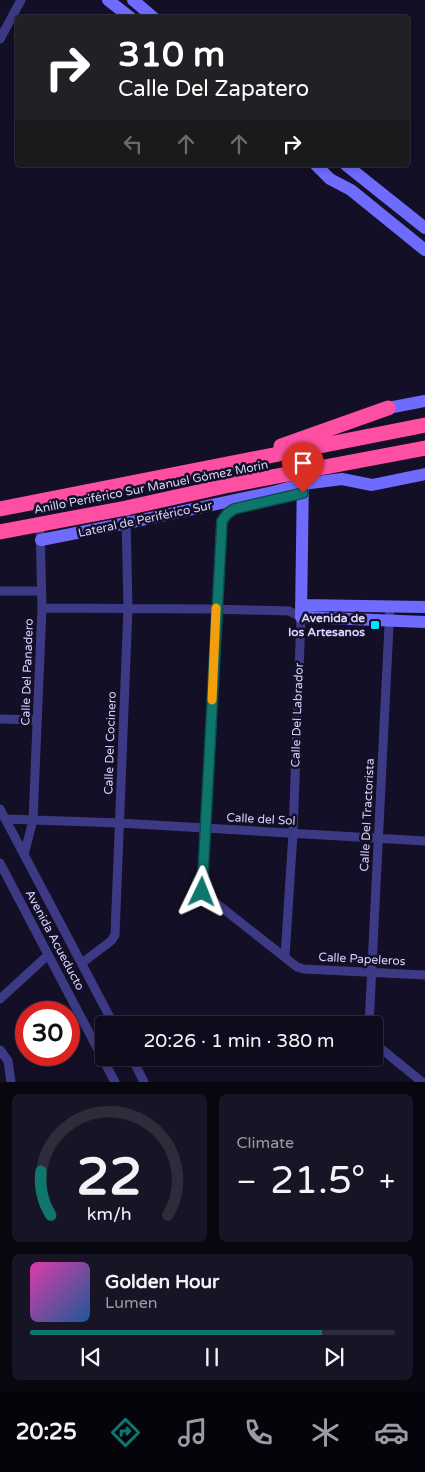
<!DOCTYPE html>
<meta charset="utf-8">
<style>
body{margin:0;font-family:"Varela Round",sans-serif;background:#171425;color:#f1f3f6;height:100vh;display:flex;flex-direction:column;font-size:19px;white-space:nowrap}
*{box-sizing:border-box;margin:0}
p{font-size:16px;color:#9b9ba3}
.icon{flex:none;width:28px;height:28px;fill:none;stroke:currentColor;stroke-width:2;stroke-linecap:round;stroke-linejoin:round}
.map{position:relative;height:1082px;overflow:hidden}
.panel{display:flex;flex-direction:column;gap:12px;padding:12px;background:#08060f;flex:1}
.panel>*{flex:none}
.guide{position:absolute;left:15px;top:15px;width:395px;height:152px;border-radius:5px;box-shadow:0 2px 8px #0003,0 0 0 1px #2e2b3b;background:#202124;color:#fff;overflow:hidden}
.speed{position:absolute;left:15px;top:1001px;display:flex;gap:10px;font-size:25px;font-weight:700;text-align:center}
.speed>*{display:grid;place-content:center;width:65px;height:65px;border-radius:50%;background:#0e0b1c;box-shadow:0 2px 8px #0003,0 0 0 1px #2e2b3b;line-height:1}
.speed .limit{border:8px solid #d22;background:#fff;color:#111}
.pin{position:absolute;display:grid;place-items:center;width:42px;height:42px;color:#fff;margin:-51px -21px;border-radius:50% 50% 50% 0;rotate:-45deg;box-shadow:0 0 5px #0007}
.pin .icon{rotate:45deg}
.me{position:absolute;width:55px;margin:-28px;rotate:2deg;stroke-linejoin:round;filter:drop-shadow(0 0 4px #0008)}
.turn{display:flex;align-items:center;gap:18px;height:105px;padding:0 20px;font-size:22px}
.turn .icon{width:65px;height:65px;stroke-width:2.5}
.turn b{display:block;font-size:35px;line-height:42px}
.lanes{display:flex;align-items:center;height:48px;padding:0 20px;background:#0003;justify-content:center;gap:25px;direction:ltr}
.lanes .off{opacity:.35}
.big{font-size:38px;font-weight:600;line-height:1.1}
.panel .tile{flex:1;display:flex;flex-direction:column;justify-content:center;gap:8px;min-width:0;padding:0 18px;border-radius:8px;background:#171425}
.panel .dial{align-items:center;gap:0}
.dial svg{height:130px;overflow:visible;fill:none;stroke:#2e2b3b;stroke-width:7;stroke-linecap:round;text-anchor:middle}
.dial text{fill:#f1f3f6;stroke:none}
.song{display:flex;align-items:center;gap:15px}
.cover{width:60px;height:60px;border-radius:8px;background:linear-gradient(135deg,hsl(320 70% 55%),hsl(210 70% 35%))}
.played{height:5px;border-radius:2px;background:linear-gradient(90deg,#0f766e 80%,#2e2b3b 80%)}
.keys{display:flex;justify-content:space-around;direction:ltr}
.heat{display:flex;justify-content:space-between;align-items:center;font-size:28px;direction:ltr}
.panel .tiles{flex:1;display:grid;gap:12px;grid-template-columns:1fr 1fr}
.tile:last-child{grid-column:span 2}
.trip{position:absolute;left:95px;top:1016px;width:288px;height:50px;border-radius:5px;background:#0e0b1c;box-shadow:0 2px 8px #0003,0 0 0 1px #2e2b3b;font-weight:600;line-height:50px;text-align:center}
.dock{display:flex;height:80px;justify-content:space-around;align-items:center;background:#06040b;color:#9b9ba3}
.dock .icon{width:35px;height:35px}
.dock .active{color:#0f766e}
.dock b{font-size:22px;color:#f1f3f6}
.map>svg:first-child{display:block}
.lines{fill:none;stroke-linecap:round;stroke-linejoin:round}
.street{stroke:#3d3a85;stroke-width:9}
.secondary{stroke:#6f6bff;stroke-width:12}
.highway{stroke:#ff4fa3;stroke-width:15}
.route-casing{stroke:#0a4d48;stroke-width:12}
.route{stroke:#0f766e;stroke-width:9}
.slow{stroke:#f59e0b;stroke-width:9}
.poi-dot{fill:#00e5ff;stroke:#130f26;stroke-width:2}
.labels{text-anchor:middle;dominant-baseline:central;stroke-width:5;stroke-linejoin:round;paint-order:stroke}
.street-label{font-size:12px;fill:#d9d4ff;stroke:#130f26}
.poi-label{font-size:12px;font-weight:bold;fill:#d9d4ff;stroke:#130f26;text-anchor:end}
</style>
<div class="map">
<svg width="425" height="1082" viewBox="0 0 425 1082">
<rect width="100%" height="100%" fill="#130f26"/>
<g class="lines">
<path class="street" d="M0,39L21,0
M303,493L234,509L227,514L222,521L202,892L297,967L304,969L425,975
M0,591H41
M42,608L212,609L289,611L301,617L293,833L285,957
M0,719L37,720
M0,809L114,1025
M6,819L119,823L425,841
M24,855L33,820L42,608L40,525
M0,863L115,1082
M82,963L111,941L115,935L128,608L126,517
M0,999L48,955
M369,1025L390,606
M374,1043L422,1082
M0,1050L8,1061L11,1082
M132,1058L144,1082"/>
<path class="secondary" d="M108,0L131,18
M133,0L154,18
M316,165L330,179L351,190L425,250
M346,165L425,228
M388,408L425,401
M303,476L301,617L425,622
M41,540L127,523L273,492L303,484L342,479L372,485L425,474
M301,605L425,607"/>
<path class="highway" d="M281,446L388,408
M0,509L425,425
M0,532L126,508L225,486L425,448"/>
</g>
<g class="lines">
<g class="route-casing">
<path id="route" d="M202,892L222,521L227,514L234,509L303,493"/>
</g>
<use href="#route" class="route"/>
<path class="slow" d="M212,700L216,608"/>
</g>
<rect class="poi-dot" x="370" y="620" width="10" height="10" rx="2.5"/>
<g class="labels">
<g class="street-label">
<text transform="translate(151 487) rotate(-11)">Anillo Periférico Sur Manuel Gómez Morín</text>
<text transform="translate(145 519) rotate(-12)">Lateral de Periférico Sur</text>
<text transform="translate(27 672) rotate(-88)">Calle Del Panadero</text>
<text transform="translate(297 715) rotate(-88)">Calle Del Labrador</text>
<text transform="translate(110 743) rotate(-88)">Calle Del Cocinero</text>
<text transform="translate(367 815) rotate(-87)">Calle Del Tractorista</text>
<text transform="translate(261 819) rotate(3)">Calle del Sol</text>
<text transform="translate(55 940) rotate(62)">Avenida Acueducto</text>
<text transform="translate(362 959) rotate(3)">Calle Papeleros</text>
</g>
<g class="poi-label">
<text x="365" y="618">Avenida de<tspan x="365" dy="14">los Artesanos</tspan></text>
</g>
</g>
</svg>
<div class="speed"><div class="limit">30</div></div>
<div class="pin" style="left:303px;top:493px;background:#d93025"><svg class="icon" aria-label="arrive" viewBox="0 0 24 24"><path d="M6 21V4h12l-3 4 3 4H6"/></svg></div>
<svg class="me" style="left:202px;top:892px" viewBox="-20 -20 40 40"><path d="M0-17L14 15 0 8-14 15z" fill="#0f766e" stroke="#fff" stroke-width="4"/></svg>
<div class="trip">20:26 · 1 min · 380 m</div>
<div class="guide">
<div class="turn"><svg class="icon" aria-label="right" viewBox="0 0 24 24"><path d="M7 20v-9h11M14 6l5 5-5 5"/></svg><div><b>310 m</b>Calle Del Zapatero</div></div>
<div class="lanes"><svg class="icon off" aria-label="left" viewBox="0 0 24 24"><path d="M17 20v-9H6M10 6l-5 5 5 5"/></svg><svg class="icon off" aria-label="ahead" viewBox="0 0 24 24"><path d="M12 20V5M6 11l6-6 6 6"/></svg><svg class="icon off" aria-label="ahead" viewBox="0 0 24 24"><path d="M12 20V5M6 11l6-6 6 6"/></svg><svg class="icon" aria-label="right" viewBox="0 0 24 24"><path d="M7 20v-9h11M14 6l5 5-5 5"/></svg></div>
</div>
</div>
<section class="panel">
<div class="tiles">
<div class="tile dial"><svg viewBox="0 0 100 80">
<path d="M14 69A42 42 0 1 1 86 69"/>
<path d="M14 69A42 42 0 0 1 8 42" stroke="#0f766e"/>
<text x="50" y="56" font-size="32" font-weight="700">22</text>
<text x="50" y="72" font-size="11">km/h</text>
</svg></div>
<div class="tile"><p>Climate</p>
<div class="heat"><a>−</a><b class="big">21.5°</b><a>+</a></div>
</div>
<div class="tile">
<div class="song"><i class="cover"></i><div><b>Golden Hour</b><p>Lumen</p></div></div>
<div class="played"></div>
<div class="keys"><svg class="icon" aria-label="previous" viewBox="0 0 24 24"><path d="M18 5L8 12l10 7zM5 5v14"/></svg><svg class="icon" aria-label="pause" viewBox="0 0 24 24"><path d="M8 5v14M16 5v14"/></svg><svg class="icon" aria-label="next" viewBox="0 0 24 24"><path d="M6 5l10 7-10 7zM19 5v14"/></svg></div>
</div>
</div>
</section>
<nav class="dock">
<b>20:25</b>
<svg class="icon active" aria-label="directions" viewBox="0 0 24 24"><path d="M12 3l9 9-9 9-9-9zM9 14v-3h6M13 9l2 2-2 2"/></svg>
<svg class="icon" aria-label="music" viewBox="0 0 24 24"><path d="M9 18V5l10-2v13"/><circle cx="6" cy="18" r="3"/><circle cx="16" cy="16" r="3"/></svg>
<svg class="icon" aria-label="phone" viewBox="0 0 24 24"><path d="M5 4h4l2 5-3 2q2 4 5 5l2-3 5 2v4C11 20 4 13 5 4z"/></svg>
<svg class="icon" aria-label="climate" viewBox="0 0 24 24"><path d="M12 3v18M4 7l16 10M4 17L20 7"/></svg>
<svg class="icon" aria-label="car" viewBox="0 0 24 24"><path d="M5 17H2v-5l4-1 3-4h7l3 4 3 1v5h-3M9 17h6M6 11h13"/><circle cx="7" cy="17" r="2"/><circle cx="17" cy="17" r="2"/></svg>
</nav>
